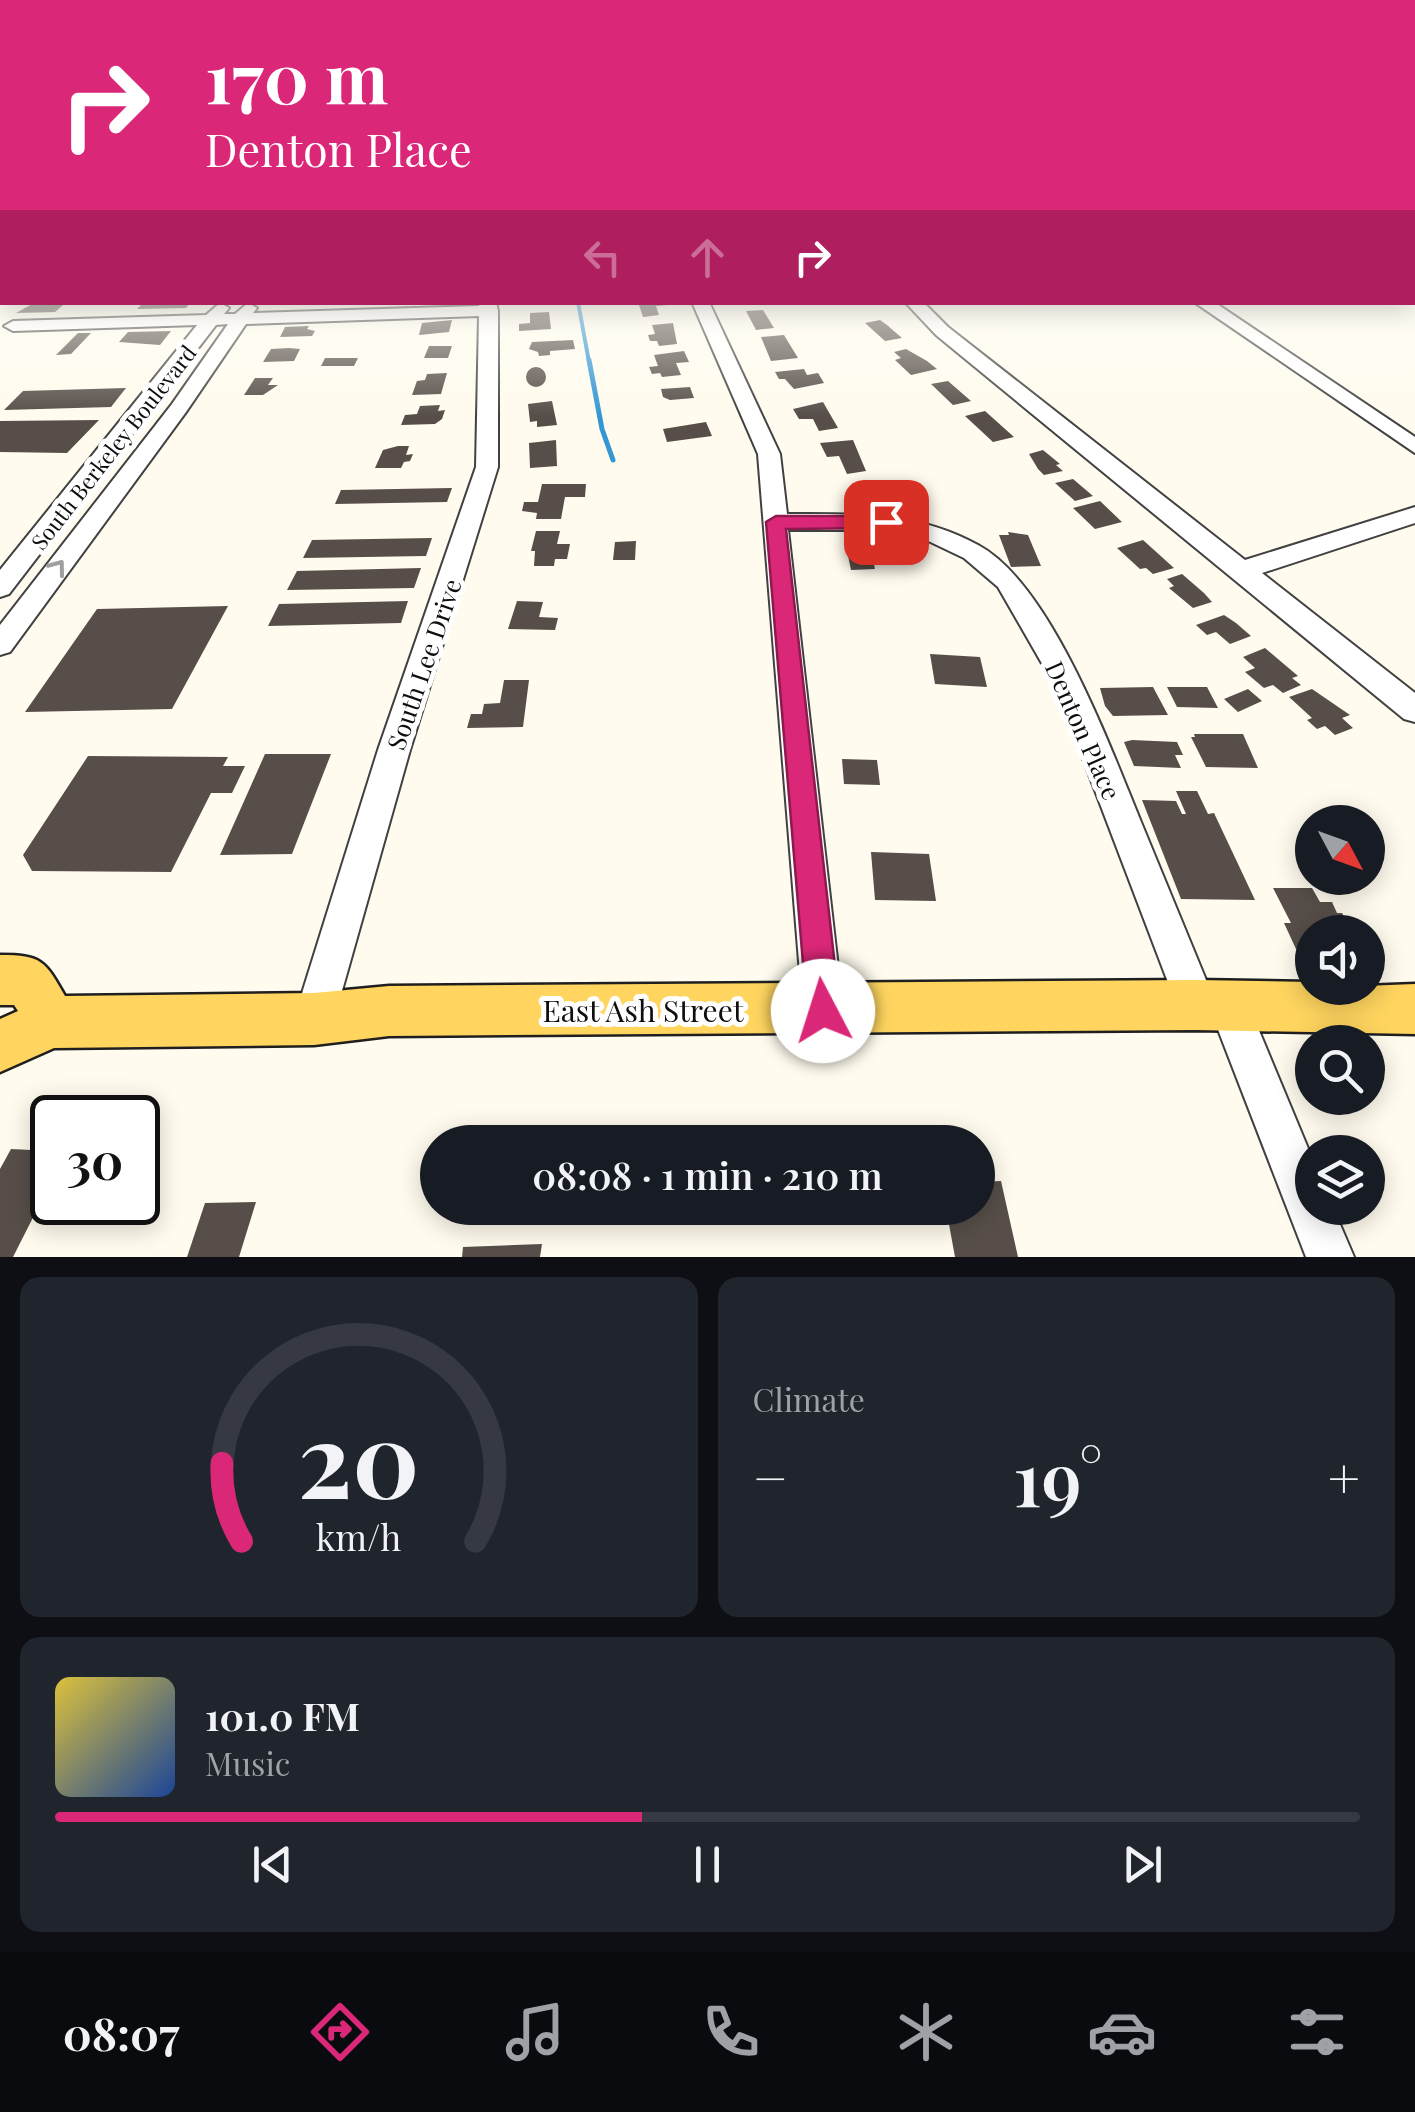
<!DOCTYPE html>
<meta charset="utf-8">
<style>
body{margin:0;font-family:"Playfair Display",serif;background:#20242c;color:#f1f3f6;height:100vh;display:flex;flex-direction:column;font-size:38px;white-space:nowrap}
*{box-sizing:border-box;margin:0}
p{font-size:32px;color:#9ea1a6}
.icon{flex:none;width:55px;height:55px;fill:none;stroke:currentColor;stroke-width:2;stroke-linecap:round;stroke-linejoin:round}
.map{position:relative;height:1257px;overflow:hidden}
.details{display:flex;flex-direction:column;gap:20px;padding:20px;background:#0d0f14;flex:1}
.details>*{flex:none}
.hud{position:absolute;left:0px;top:0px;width:1415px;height:305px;box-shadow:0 5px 25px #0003;background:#db2777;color:#fff;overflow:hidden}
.needle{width:65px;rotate:131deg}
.controls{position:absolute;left:1295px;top:805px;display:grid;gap:20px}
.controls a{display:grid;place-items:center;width:90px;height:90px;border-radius:50%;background:#171b24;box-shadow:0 5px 25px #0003;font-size:50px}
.speed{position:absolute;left:30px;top:1095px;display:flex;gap:20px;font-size:50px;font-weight:700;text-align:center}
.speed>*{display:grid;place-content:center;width:130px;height:130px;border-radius:50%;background:#171b24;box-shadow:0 5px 25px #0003;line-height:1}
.speed .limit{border:5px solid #111;border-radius:15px;background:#fff;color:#111}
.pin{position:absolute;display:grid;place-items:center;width:85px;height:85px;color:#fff;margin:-42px;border-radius:20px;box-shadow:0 5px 15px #0006}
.me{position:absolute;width:110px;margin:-55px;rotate:355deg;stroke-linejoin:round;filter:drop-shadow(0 0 8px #0008)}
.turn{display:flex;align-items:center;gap:35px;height:210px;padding:0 40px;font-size:45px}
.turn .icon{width:130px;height:130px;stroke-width:2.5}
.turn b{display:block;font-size:70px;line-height:85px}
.lanes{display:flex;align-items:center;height:95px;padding:0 40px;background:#0003;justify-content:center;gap:50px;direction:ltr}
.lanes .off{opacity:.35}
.big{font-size:75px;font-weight:600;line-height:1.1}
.details .card{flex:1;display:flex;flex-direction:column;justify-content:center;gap:15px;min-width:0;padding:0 35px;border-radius:20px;background:#20242c}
.details .dial{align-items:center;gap:0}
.dial svg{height:260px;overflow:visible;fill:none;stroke:#363941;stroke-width:7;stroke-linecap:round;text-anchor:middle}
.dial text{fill:#f1f3f6;stroke:none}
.song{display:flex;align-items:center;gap:30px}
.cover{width:120px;height:120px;border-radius:15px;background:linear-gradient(135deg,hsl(50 70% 55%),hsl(220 70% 35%))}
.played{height:10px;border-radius:5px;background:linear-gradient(90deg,#db2777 45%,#363941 45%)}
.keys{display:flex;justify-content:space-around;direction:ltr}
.heat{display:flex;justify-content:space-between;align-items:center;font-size:55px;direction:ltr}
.details .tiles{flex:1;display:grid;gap:20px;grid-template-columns:1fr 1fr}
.card:last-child{grid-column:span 2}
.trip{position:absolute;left:420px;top:1125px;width:575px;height:100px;border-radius:50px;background:#171b24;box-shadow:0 5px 25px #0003;font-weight:600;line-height:100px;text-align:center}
.dock{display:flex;height:160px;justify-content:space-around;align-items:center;background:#090b0e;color:#9ea1a6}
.dock .icon{width:70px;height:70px}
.dock .selected{color:#db2777}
.dock b{font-size:45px;color:#f1f3f6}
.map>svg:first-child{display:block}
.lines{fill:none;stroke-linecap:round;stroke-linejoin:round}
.stream-far1{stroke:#3497d4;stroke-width:4}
.stream{stroke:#3497d4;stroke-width:5}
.building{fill:#574e49}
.minor-casing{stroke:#414141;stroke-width:4}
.major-casing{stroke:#1f1f1f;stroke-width:5}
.minor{fill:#fff;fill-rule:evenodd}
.major{fill:#ffd55f;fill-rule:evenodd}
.oneway{stroke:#9f9f9f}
.route{fill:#db2777;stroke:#8e194d;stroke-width:2.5}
.labels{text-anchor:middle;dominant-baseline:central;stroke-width:10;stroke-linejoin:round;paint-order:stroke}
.far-street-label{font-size:22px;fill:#0e0e0e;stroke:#fff}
.street-label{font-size:25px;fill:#0e0e0e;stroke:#fff}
.near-street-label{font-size:30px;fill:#0e0e0e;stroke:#fff}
</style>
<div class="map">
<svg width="1415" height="1257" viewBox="0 0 1415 1257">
<rect width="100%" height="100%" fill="#fffbee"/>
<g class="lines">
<path class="stream-far1" d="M578,302L589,362"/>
<path class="stream" d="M589,360L602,429L613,460"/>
</g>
<path class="building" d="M36,302H49L46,305H63L55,312L16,313Z
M156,302H191L186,308L137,309L143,303Z
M638,302H668V305L656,306L659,315L643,317Z
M763,310L774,328L756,330L746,311Z
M549,312L551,329L519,331V324L530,323V313Z
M452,320L449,332L419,335L422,323Z
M880,320L887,325L902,338L885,341L865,323Z
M673,323L677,344L659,346L657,341H650L648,335L655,334L652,325Z
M309,326L307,329L315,331L312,336L280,337L285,327Z
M171,331L160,345L119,342L128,332Z
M78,333H91L71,354L56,355Z
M784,335L798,358L771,361L761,337Z
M573,340L575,349L550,351V355L539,356L538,352L529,349L532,342Z
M429,346H452L448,358H424Z
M271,349L289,348L300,349L294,361L263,362Z
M906,349L927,361L937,369L911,375L895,360L901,358L894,352Z
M684,351L689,362L676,363L681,375L662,377L660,373L652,374L649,367L658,366L654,355Z
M325,358H358L354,366H321Z
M526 377a10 10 0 1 1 20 0a10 10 0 1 1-20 0Z
M804,369L807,375L818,373L824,383L794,389L785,379H779L775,372Z
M447,373L441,394L412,395L417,381L425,380L427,374Z
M255,378H273L268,385H278L263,395H244Z
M948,381L971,401L953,405L931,384Z
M690,387L694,398L670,400L663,397L661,389Z
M126,388L111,407L4,410L23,391Z
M552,401L557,425L537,427V421L530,422L528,404Z
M823,402L838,428L819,431L813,419H799L793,409Z
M440,405L438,411L445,410L442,419L435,424L401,425L405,415L417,414L420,406Z
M985,411L1014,437L993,442L965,416Z
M99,420L67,453L0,452V421Z
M706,422L712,436L667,442L663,429Z
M556,440L557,466L530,468L529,443Z
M853,440L866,471L847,474L839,456L827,457L820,443Z
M398,446H409L406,455L413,454L410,461L404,462L401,468H375L383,450Z
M1043,450L1060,464L1056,465L1063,471L1044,475L1038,469L1029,454Z
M1073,479L1093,496L1075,501L1055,483Z
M542,484H586L585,497H565L561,519H536L537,513L522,511L524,502H538Z
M452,488L447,502L335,504L341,490Z
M1100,501L1122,522L1095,529L1073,508Z
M536,531H560L557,544H570L567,559H555L554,566H534L535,551H531Z
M1008,532L1028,535L1041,566L1011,567L999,535H1009Z
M432,538L426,556L303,558L312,540Z
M1143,540L1174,568L1153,574L1146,568L1140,569L1117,548Z
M636,541L635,560H613L615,542Z
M846,546H870L875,569L851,570Z
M421,568L414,588L287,590L297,571Z
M1182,574L1204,593L1212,602L1193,608L1169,588L1174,586L1167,579Z
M408,601L401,623L268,626L279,604Z
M517,601L543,602L539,617L558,618L555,630L508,629Z
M228,606L172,709L25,712L97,609Z
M1224,615L1236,623L1251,636L1230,644L1216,632L1207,635L1196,625Z
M1265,648L1298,676L1292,678L1301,685L1283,693L1273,685L1264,688L1245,672L1255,668L1243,657Z
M930,654L980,657L987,687L935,684Z
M504,680H529L523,727L467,728L471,714H482L484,704L500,703Z
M1153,687L1168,715L1113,716L1105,706L1100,688Z
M1167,687H1207L1218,708L1177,707Z
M1248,689L1262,701L1238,712L1224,699Z
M1312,689L1350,715L1342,718L1353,728L1335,735L1325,726L1317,729L1307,720L1312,718L1289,697Z
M1194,734H1243L1258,768L1206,767L1191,737H1195Z
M1132,740L1177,742L1183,755H1175L1181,768L1134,766L1124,742Z
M265,754H331L292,854L220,855Z
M88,756L228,757L223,766H245L232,793H211L171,872L32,871L23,855Z
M842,759L877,760L880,785L844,784Z
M1176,791H1197L1208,814L1214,813L1255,900L1181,899L1142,800L1176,801L1182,814H1186Z
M871,852L929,854L936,901L875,900Z
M1273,888H1312L1320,902H1332L1337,913H1342L1353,932H1312V949H1296L1284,923H1291Z
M11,1149L52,1151V1180L13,1257H0V1169Z
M1001,1181L1018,1257H955L946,1208H978V1182Z
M256,1202L239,1257H187L205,1203Z
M542,1244L540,1257H462L463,1247Z"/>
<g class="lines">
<g class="minor-casing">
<path id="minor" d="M2,266V277L0,278V267Z
M480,302H496L498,311V467L410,750L334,1019L328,1033L314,1039L300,1033L294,1019L378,750L476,467L479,316L246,324L186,412L10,652L0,655V625L172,404L228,324L216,325L9,594L0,597V570L197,325L13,331L4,326L13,321L206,315L220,303L229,308L224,314H235L248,303L257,308L253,313L479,306Z
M692,302H709L780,454L787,514C855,514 917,511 978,545C1051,584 1110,747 1141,822C1165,880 1189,939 1213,997L1215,992L1229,986L1243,992L1312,1158V1208H1333L1354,1257H1306L1212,1014L1210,1019L1196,1025L1182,1019L1056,688L998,587L964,558L920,537L886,530H788L843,1011L837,1025L823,1031L809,1025L803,1011L758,454Z
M905,302H923L948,327L1245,560L1415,507V523L1262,573L1415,693V722L1404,719L936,335Z
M1194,302H1214L1415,437V453Z"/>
</g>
<g class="major-casing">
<path id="major" d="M0,955C42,955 45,961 65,996L314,993L389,986L1196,980L1312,982V988L1415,984V1034L1196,1030L389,1036L314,1045L54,1048L0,1072V1019L18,1011L14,1005H0Z"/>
</g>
<use href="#minor" class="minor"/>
<use href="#major" class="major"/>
</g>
<defs><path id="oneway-chevron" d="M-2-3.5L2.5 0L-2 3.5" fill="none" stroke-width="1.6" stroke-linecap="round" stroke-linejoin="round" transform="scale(2.5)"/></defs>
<use class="oneway" href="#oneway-chevron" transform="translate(58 567) rotate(-53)"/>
<linearGradient id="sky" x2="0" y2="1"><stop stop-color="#91c5ef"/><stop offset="0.58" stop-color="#fffdf7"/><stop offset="1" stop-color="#fffdf7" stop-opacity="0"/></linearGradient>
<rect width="1415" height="416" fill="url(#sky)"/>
<path class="route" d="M776,516H886L896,522L886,528L786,529L840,1011L835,1022L823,1027L812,1022L807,1011L766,522Z"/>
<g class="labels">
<g class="far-street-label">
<text transform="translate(113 447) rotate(-52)">South Berkeley Boulevard</text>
</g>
<g class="street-label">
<text transform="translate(423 664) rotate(-71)">South Lee Drive</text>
<text transform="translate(1084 730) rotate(66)">Denton Place</text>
</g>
<g class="near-street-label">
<text x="643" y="1010">East Ash Street</text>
</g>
</g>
</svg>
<div class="controls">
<a><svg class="needle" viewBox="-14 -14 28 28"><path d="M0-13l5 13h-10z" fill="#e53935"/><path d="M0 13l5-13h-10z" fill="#9ea1a6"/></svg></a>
<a><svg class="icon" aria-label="sound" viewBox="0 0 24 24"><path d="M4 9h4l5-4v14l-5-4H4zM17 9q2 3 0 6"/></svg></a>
<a><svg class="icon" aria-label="search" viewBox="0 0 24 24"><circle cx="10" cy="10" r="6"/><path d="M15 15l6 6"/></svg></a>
<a><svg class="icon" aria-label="layers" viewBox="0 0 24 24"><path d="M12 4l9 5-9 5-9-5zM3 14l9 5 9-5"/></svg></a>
</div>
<div class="speed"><div class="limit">30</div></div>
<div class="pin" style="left:886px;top:522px;background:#d93025"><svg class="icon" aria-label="arrive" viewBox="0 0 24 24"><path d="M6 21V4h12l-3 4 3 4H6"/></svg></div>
<svg class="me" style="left:823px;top:1011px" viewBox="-20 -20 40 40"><circle r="19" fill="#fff"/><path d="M0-13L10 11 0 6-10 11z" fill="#db2777"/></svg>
<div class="trip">08:08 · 1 min · 210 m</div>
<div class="hud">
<div class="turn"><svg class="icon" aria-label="right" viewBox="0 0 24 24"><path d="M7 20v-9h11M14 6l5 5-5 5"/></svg><div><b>170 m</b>Denton Place</div></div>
<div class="lanes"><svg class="icon off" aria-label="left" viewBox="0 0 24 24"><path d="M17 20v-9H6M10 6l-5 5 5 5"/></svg><svg class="icon off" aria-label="ahead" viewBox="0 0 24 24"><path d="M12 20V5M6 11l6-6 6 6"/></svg><svg class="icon" aria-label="right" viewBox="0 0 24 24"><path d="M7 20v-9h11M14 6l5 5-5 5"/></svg></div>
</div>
</div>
<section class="details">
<div class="tiles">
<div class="card dial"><svg viewBox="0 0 100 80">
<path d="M14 69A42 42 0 1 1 86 69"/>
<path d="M14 69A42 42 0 0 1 8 45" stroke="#db2777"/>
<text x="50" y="56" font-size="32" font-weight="700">20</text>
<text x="50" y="72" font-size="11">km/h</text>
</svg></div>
<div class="card"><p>Climate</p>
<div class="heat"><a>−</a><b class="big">19°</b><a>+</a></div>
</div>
<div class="card">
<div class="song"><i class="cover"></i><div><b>101.0 FM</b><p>Music</p></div></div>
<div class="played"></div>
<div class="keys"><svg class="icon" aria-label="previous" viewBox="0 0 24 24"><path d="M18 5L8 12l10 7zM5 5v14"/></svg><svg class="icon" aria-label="pause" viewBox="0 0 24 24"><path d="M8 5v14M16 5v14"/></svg><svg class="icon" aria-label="next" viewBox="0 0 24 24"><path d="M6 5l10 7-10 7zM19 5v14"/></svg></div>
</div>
</div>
</section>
<nav class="dock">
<b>08:07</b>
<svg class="icon selected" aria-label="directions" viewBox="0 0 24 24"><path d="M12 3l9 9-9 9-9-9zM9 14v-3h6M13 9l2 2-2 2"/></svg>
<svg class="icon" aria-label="music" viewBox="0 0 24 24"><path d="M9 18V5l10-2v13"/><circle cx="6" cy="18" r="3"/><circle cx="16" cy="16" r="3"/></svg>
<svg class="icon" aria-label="phone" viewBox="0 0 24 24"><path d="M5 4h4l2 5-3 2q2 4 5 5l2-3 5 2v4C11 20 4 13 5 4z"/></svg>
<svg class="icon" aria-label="climate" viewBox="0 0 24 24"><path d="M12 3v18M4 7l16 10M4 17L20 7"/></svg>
<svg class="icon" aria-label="car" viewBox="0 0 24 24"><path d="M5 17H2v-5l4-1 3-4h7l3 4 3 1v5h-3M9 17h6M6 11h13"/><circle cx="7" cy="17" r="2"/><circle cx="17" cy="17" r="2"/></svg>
<svg class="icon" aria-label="filters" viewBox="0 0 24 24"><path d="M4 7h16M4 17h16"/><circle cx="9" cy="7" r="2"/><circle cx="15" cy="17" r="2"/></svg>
</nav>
